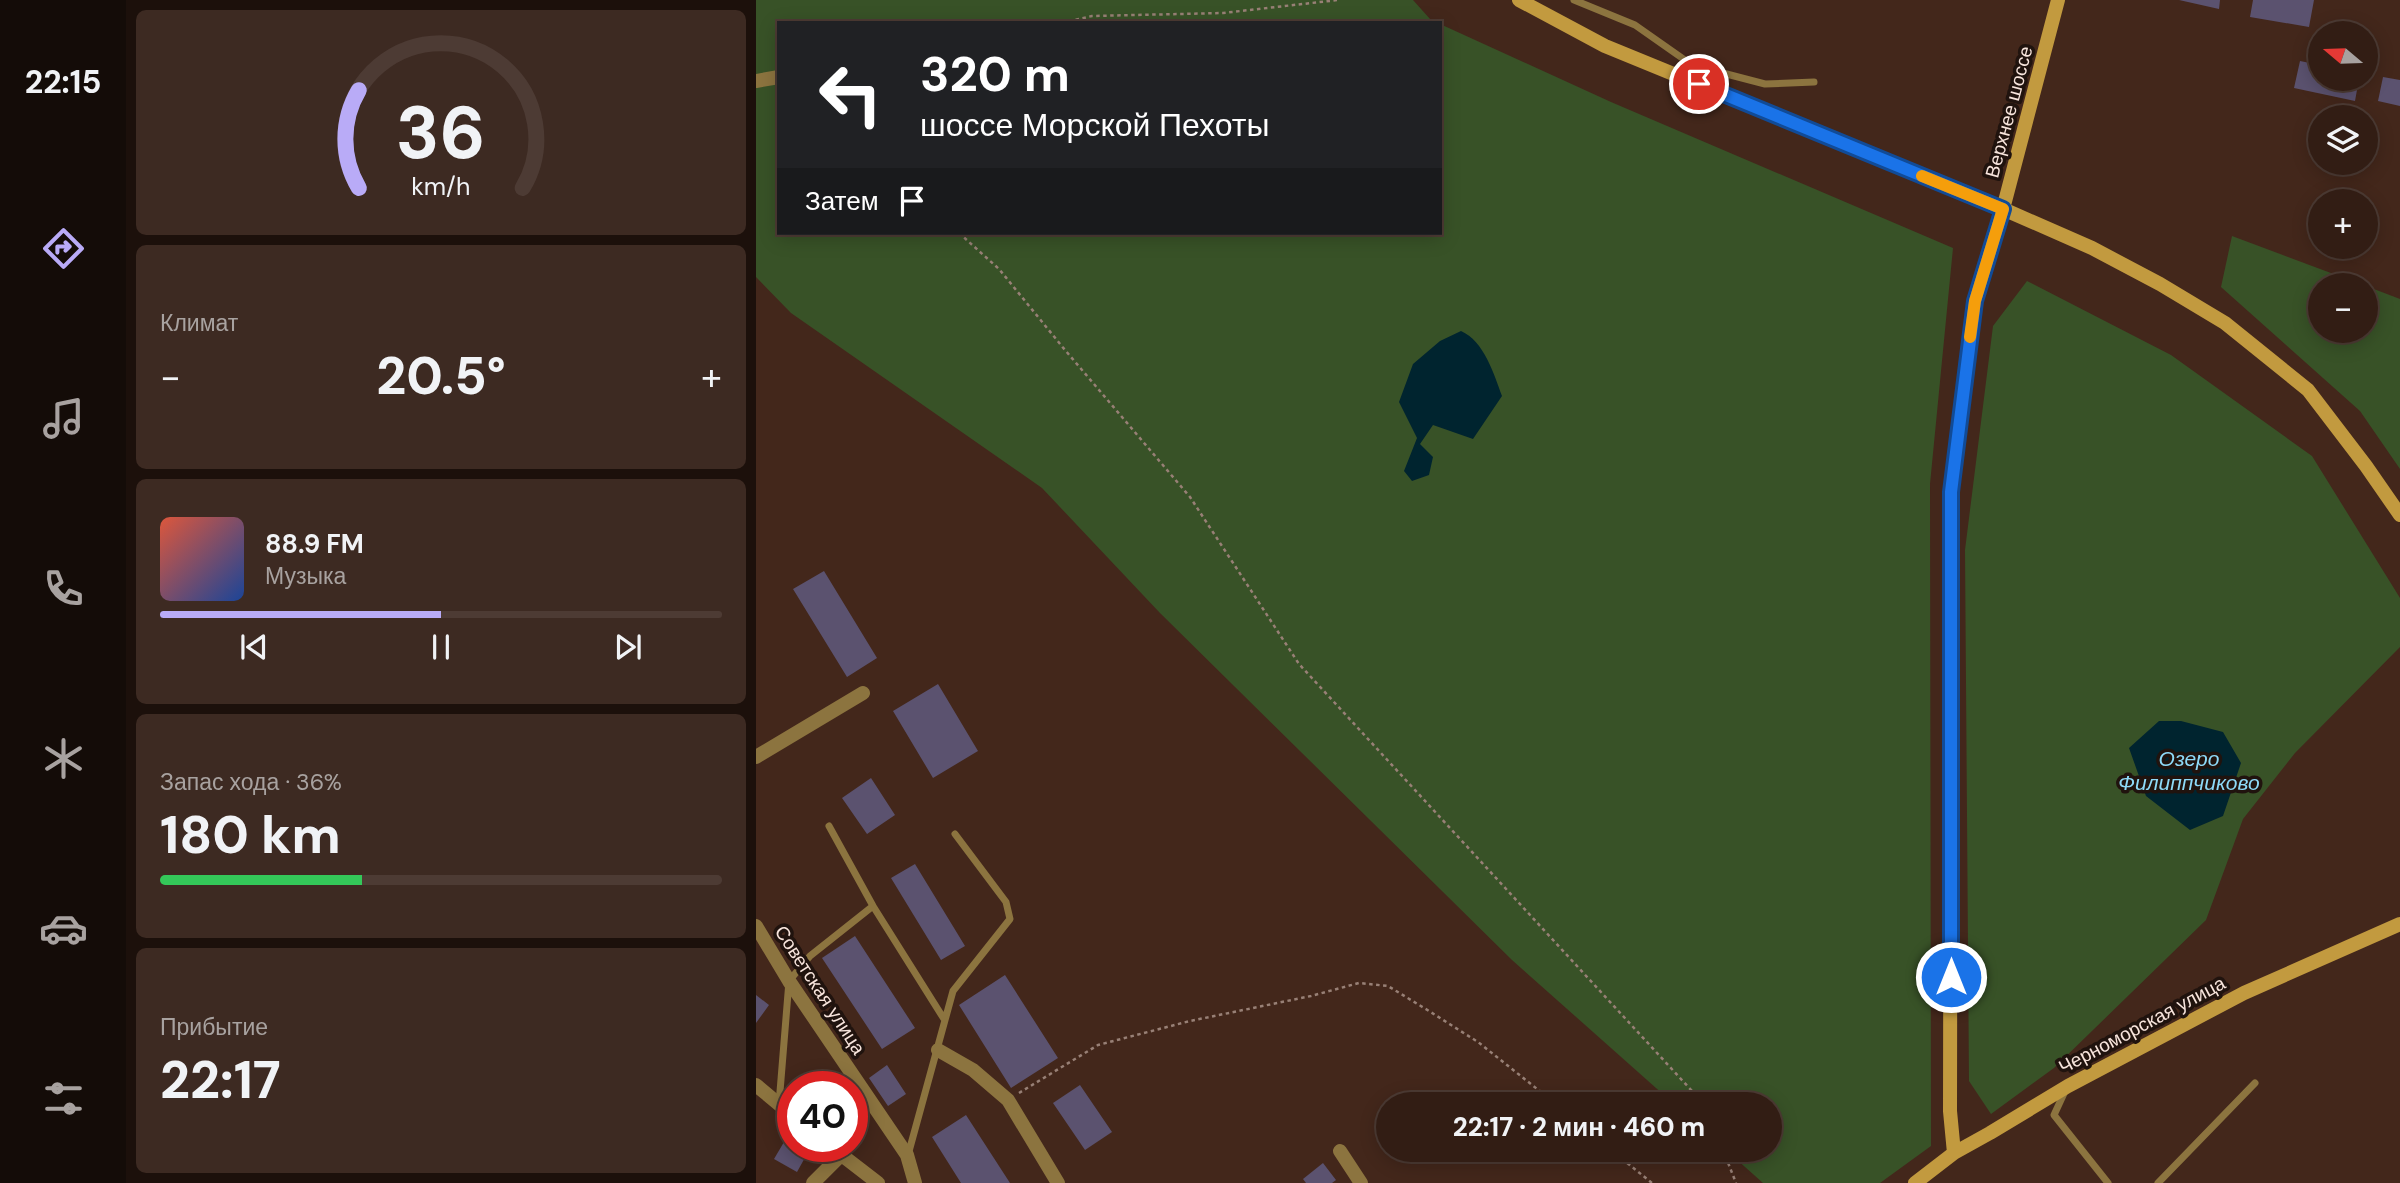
<!DOCTYPE html>
<html lang="ru">
<meta charset="utf-8">
<style>
body{margin:0;font-family:"DM Sans",sans-serif;background:#3d2a22;color:#f1f3f6;height:100vh;display:flex;flex-direction:column;font-size:26px;white-space:nowrap}
*{box-sizing:border-box;margin:0}
p{font-size:23px;color:#a8a2a0}
.icon{flex:none;width:38px;height:38px;fill:none;stroke:currentColor;stroke-width:2;stroke-linecap:round;stroke-linejoin:round}
.map{position:relative;flex:1;overflow:hidden}
.details{display:flex;flex-direction:column;gap:10px;padding:10px;background:#1c100b;width:630px}
.details>*{flex:none}
.guide{position:absolute;left:21px;top:21px;width:665px;height:214px;border-radius:0px;box-shadow:0 4px 18px #0003,0 0 0 2px #4d3b34;background:#202124;color:#fff;overflow:hidden}
.needle{width:46px;rotate:289deg}
.controls{position:absolute;left:1552px;top:21px;display:grid;gap:14px}
.controls a{display:grid;place-items:center;width:70px;height:70px;border-radius:50%;background:#321d14;box-shadow:0 4px 18px #0003,0 0 0 2px #4d3b34;font-size:35px}
.speed{position:absolute;left:21px;top:1071px;display:flex;gap:14px;font-size:35px;font-weight:700;text-align:center}
.speed>*{display:grid;place-content:center;width:91px;height:91px;border-radius:50%;background:#321d14;box-shadow:0 4px 18px #0003,0 0 0 2px #4d3b34;line-height:1}
.speed .limit{border:10px solid #d22;background:#fff;color:#111}
.pin{position:absolute;display:grid;place-items:center;width:60px;height:60px;color:#fff;margin:-30px;border:4px solid #fff;border-radius:50%;box-shadow:0 2px 7px #0007}
.me{position:absolute;width:77px;margin:-38px;rotate:0deg;stroke-linejoin:round;filter:drop-shadow(0 0 5px #0008)}
.turn{display:flex;align-items:center;gap:24px;height:147px;padding:0 28px;font-size:32px}
.turn .icon{width:91px;height:91px;stroke-width:2.5}
.turn b{display:block;font-size:49px;line-height:60px}
.then{display:flex;align-items:center;height:66px;padding:0 28px;background:#0003;gap:14px;font-size:26px}
.big{font-size:52px;font-weight:800;line-height:1.1}
.details .tile{flex:1;display:flex;flex-direction:column;justify-content:center;gap:10px;min-width:0;padding:0 24px;border-radius:10px;background:#3d2a22}
.details .dial{align-items:center;gap:0}
.dial svg{height:182px;overflow:visible;fill:none;stroke:#4d3b34;stroke-width:7;stroke-linecap:round;text-anchor:middle}
.dial text{fill:#f1f3f6;stroke:none}
.song{display:flex;align-items:center;gap:21px}
.cover{width:84px;height:84px;border-radius:10px;background:linear-gradient(135deg,hsl(10 70% 55%),hsl(220 70% 35%))}
.played{height:7px;border-radius:4px;background:linear-gradient(90deg,#b9abf7 50%,#4d3b34 50%)}
.keys{display:flex;justify-content:space-around;direction:ltr}
.heat{display:flex;justify-content:space-between;align-items:center;font-size:38px;direction:ltr}
.charge{height:10px;border-radius:5px;background:linear-gradient(90deg,#34c759 36%,#4d3b34 0)}
.trip{position:absolute;left:620px;top:1092px;width:406px;height:70px;border-radius:35px;background:#321d14;box-shadow:0 4px 18px #0003,0 0 0 2px #4d3b34;font-weight:800;line-height:70px;text-align:center}
main{display:flex;flex:1;min-height:0}
.dock{display:flex;flex-direction:column;width:126px;justify-content:space-around;align-items:center;background:#140c08;color:#a8a2a0}
.dock .icon{width:49px;height:49px}
.dock .on{color:#b9abf7}
.dock b{font-size:32px;color:#f1f3f6}
.map>svg:first-child{display:block}
.green{fill:#385227}
.water{fill:#00242f}
.building{fill:#5b526f}
.lines{fill:none;stroke-linecap:round;stroke-linejoin:round}
.path{stroke:#988076;stroke-width:2.5;stroke-dasharray:3.5 3.5;stroke-linecap:butt}
.lane{stroke:#8c743f;stroke-width:7}
.street{stroke:#8c743f;stroke-width:14}
.secondary{stroke:#c29a3f;stroke-width:14}
.route-casing{stroke:#114b97;stroke-width:18}
.route{stroke:#1a73e8;stroke-width:12}
.slow{stroke:#f59e0b;stroke-width:12}
.labels{text-anchor:middle;dominant-baseline:central;stroke-width:7;stroke-linejoin:round;paint-order:stroke}
.street-label{font-size:19px;fill:#f8e5dd;stroke:#20130e}
.water-label{font-size:21px;font-style:italic;fill:#8edaf8;stroke:#20130e}
</style>
<main>
<nav class="dock">
<b>22:15</b>
<svg class="icon on" aria-label="directions" viewBox="0 0 24 24"><path d="M12 3l9 9-9 9-9-9zM9 14v-3h6M13 9l2 2-2 2"/></svg>
<svg class="icon" aria-label="music" viewBox="0 0 24 24"><path d="M9 18V5l10-2v13"/><circle cx="6" cy="18" r="3"/><circle cx="16" cy="16" r="3"/></svg>
<svg class="icon" aria-label="phone" viewBox="0 0 24 24"><path d="M5 4h4l2 5-3 2q2 4 5 5l2-3 5 2v4C11 20 4 13 5 4z"/></svg>
<svg class="icon" aria-label="climate" viewBox="0 0 24 24"><path d="M12 3v18M4 7l16 10M4 17L20 7"/></svg>
<svg class="icon" aria-label="car" viewBox="0 0 24 24"><path d="M5 17H2v-5l4-1 3-4h7l3 4 3 1v5h-3M9 17h6M6 11h13"/><circle cx="7" cy="17" r="2"/><circle cx="17" cy="17" r="2"/></svg>
<svg class="icon" aria-label="filters" viewBox="0 0 24 24"><path d="M4 7h16M4 17h16"/><circle cx="9" cy="7" r="2"/><circle cx="15" cy="17" r="2"/></svg>
</nav>
<section class="details">
<div class="tile dial"><svg viewBox="0 0 100 80">
<path d="M14 69A42 42 0 1 1 86 69"/>
<path d="M14 69A42 42 0 0 1 14 26" stroke="#b9abf7"/>
<text x="50" y="56" font-size="32" font-weight="700">36</text>
<text x="50" y="72" font-size="11">km/h</text>
</svg></div>
<div class="tile"><p>Климат</p>
<div class="heat"><a>−</a><b class="big">20.5°</b><a>+</a></div>
</div>
<div class="tile">
<div class="song"><i class="cover"></i><div><b>88.9 FM</b><p>Музыка</p></div></div>
<div class="played"></div>
<div class="keys"><svg class="icon" aria-label="previous" viewBox="0 0 24 24"><path d="M18 5L8 12l10 7zM5 5v14"/></svg><svg class="icon" aria-label="pause" viewBox="0 0 24 24"><path d="M8 5v14M16 5v14"/></svg><svg class="icon" aria-label="next" viewBox="0 0 24 24"><path d="M6 5l10 7-10 7zM19 5v14"/></svg></div>
</div>
<div class="tile"><p>Запас хода · 36%</p><b class="big">180 km</b><div class="charge"></div></div>
<div class="tile"><p>Прибытие</p><b class="big">22:17</b></div>
</section>
<div class="map">
<svg width="1644" height="1183" viewBox="0 0 1644 1183">
<rect width="100%" height="100%" fill="#43271b"/>
<path class="green" d="M0,0H657L674,19L682,23H23V233H684V24L855,102L1197,248L1174,484L1175,1146L1124,1183H1007L970,1150H1013V1104H918L756,960L404,613L286,488L35,313L0,277Z
M1476,236L1607,285H1564V331H1610V286L1644,299V469L1604,411L1465,287Z
M1271,281L1415,355L1556,456L1644,598V647L1539,753L1487,819L1450,920L1298,1068L1235,1114L1213,1081L1209,550L1237,326Z"/>
<path class="water" d="M705,331C728,341 738,374 746,396L717,439L677,425L664,444L677,457L673,475L656,481L648,471L661,438L643,402L657,364L684,341Z
M1403,721H1425L1467,732L1485,763L1467,816L1434,830L1390,796L1373,748Z"/>
<path class="building" d="M1423,0H1464L1463,9Z
M1497,0H1558L1553,27L1494,17Z
M1544,61L1564,65V79H1603L1599,101L1538,88Z
M1627,77L1644,80V106L1622,101Z
M68,571L121,658L91,677L37,589Z
M182,684L222,751L177,778L137,711Z
M115,778L139,815L111,834L86,798Z
M159,864L209,946L185,960L135,878Z
M99,936L159,1028L126,1049L66,958Z
M249,975L302,1058L255,1088L203,1005Z
M0,995L13,1005L0,1023Z
M131,1065L150,1094L132,1106L113,1078Z
M324,1085L356,1132L329,1150L297,1103Z
M210,1115L254,1183H205L176,1137Z
M28,1142L51,1154L41,1172L18,1159Z
M567,1163L580,1180L576,1183H550L547,1179Z"/>
<g class="lines">
<path class="path" d="M306,23L336,16L467,13L582,0
M203,233L243,269L309,350L434,497L543,664L948,1104
M263,1093L342,1045L434,1021L555,996L603,983L632,986L673,1011L722,1042L800,1104
M855,1150L896,1183
M967,1150L980,1183"/>
<path class="lane" d="M818,0L879,25L936,65L1009,84L1058,82
M73,826L117,906L188,1019
M1310,1089L1298,1115L1352,1183
M23,1104L33,981L54,956L117,906
M152,1155L197,991L254,919L250,902L199,834
M1402,1183L1499,1083"/>
<path class="street" d="M0,81L23,77
M0,757L107,693
M0,926L33,981L151,1155L159,1183
M182,1050L217,1070L252,1100L302,1183
M0,1085L37,1116
M74,1146L122,1183
M584,1151L605,1183
M57,1183L85,1155"/>
<path class="secondary" d="M763,0L849,46L1247,209L1336,248L1404,284L1469,323L1552,390L1610,466L1644,515
M1198,1153L1194,1111L1195,492L1219,301L1247,209L1302,0
M1159,1183L1198,1153L1234,1133L1312,1086L1488,993L1644,924"/>
</g>
<g class="lines">
<g class="route-casing">
<path id="route" d="M943,84L1247,209L1219,301L1195,492V977"/>
</g>
<use href="#route" class="route"/>
<path class="slow" d="M1166,176L1247,209L1219,301L1214,337"/>
</g>
<g class="labels">
<g class="street-label">
<text transform="translate(1253 112) rotate(-75)">Верхнее шоссе</text>
<text transform="translate(64 990) rotate(57)">Советская улица</text>
<text transform="translate(1386 1025) rotate(-28)">Черноморская улица</text>
</g>
<g class="water-label">
<text x="1433" y="759">Озеро<tspan x="1433" dy="24">Филиппчиково</tspan></text>
</g>
</g>
</svg>
<div class="controls">
<a><svg class="needle" viewBox="-14 -14 28 28"><path d="M0-13l5 13h-10z" fill="#e53935"/><path d="M0 13l5-13h-10z" fill="#a8a2a0"/></svg></a>
<a><svg class="icon" aria-label="layers" viewBox="0 0 24 24"><path d="M12 4l9 5-9 5-9-5zM3 14l9 5 9-5"/></svg></a>
<a>+</a>
<a>−</a>
</div>
<div class="speed"><div class="limit">40</div></div>
<div class="pin" style="left:943px;top:84px;background:#d93025"><svg class="icon" aria-label="arrive" viewBox="0 0 24 24"><path d="M6 21V4h12l-3 4 3 4H6"/></svg></div>
<svg class="me" style="left:1195px;top:977px" viewBox="-20 -20 40 40"><circle r="17" fill="#1a73e8" stroke="#fff" stroke-width="3"/><path d="M0-11L8 9 0 5-8 9z" fill="#fff"/></svg>
<div class="trip">22:17 · 2 мин · 460 m</div>
<div class="guide">
<div class="turn"><svg class="icon" aria-label="left" viewBox="0 0 24 24"><path d="M17 20v-9H6M10 6l-5 5 5 5"/></svg><div><b>320 m</b>шоссе Морской Пехоты</div></div>
<div class="then">Затем<svg class="icon" aria-label="arrive" viewBox="0 0 24 24"><path d="M6 21V4h12l-3 4 3 4H6"/></svg></div>
</div>
</div>
</main>
